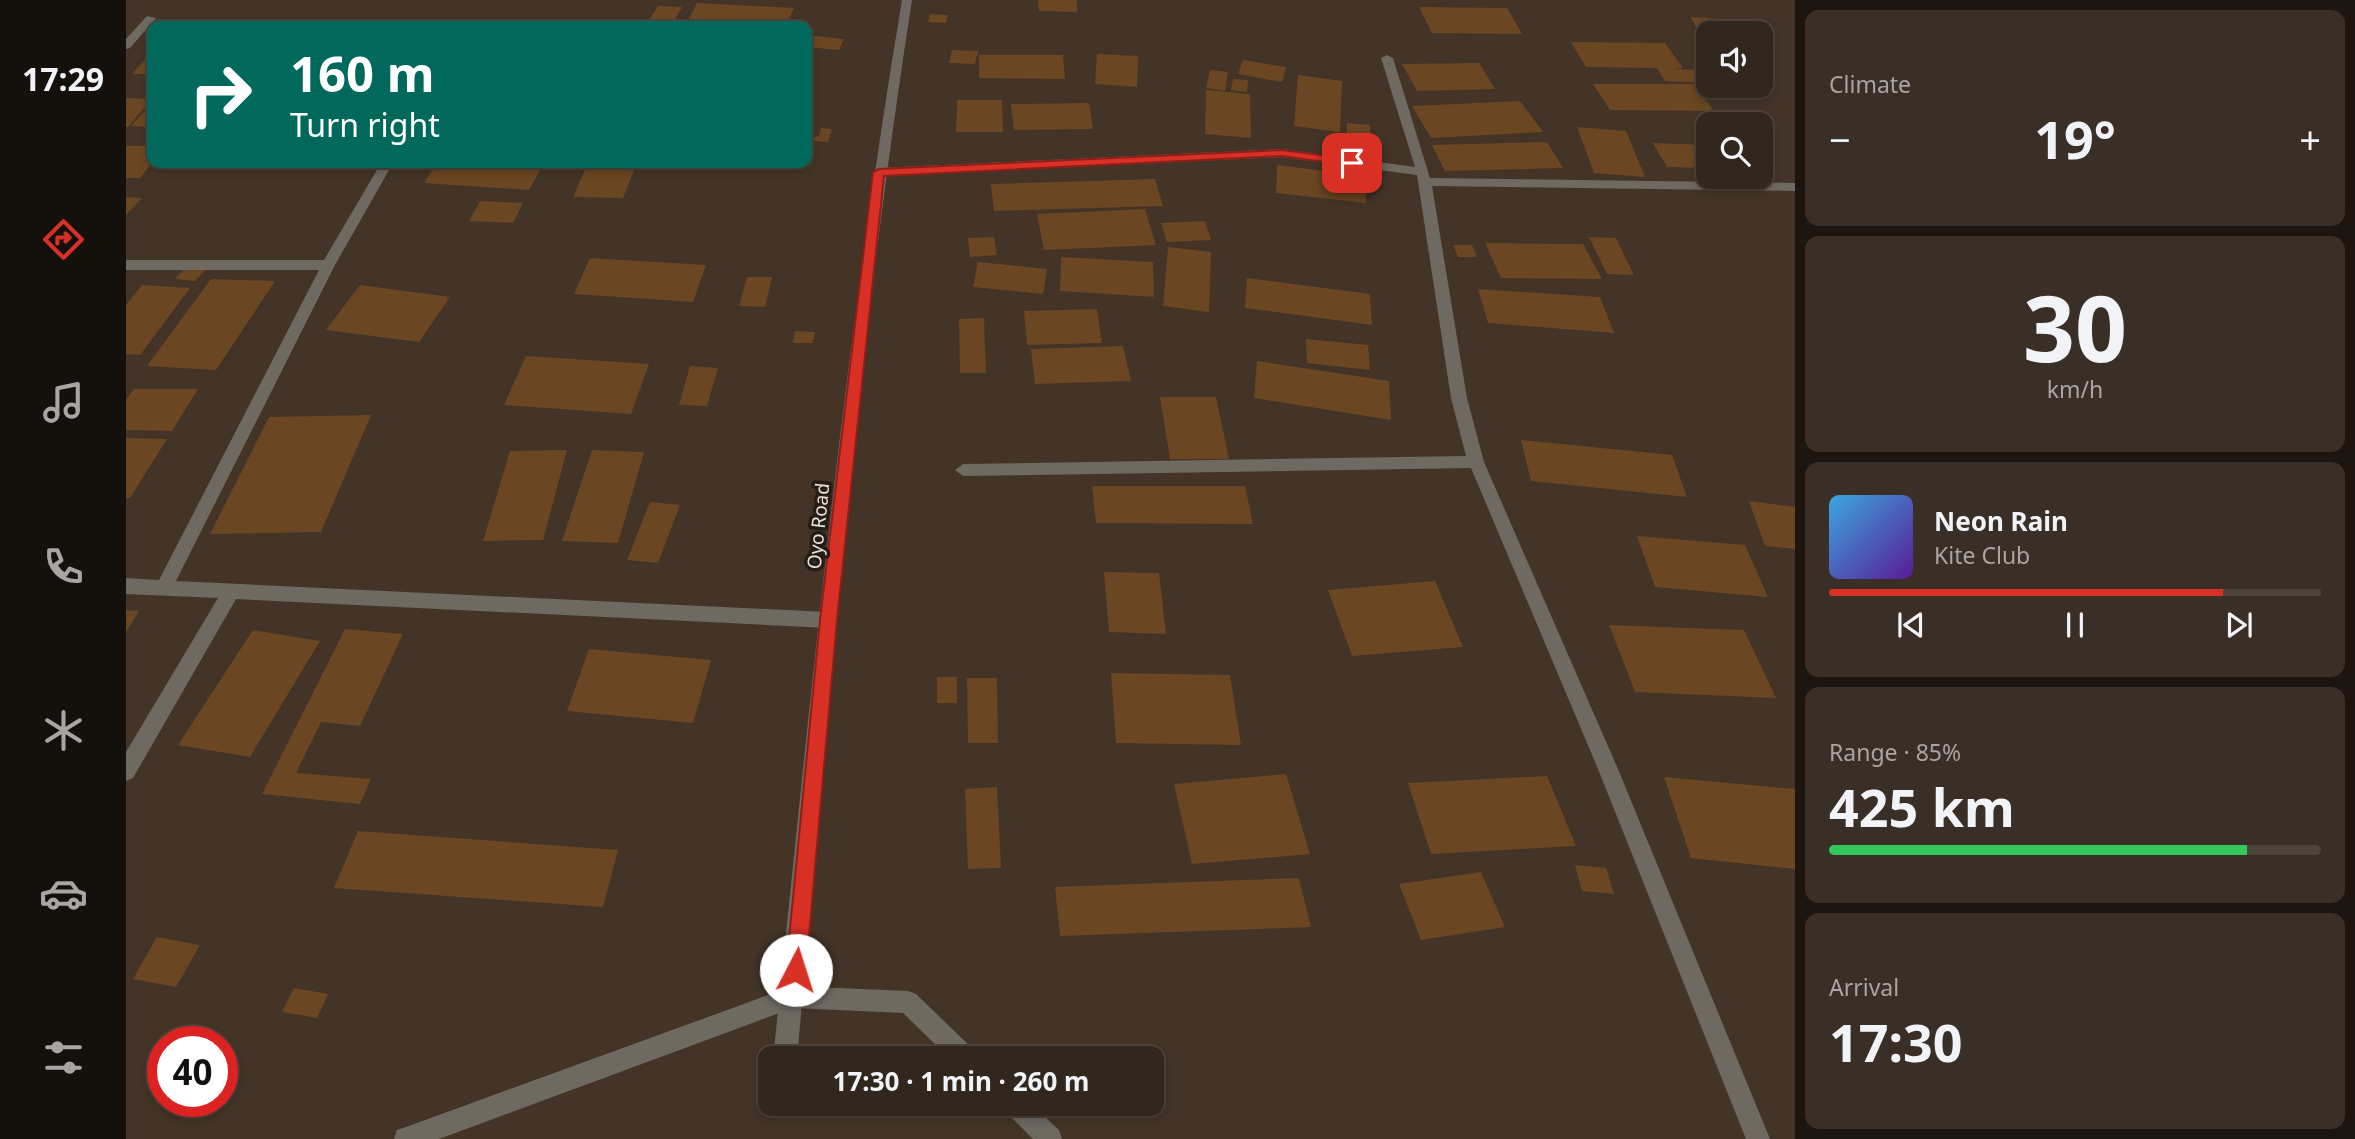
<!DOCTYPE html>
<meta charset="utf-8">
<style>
body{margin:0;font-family:"Noto Sans",sans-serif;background:#3a2f26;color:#f1f3f6;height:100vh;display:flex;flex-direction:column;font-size:26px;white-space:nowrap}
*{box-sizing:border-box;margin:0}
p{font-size:23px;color:#a8a5a4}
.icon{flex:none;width:38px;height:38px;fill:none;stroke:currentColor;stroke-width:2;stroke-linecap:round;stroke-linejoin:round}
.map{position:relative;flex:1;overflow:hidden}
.panel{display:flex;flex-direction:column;gap:10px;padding:10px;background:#1c1510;width:560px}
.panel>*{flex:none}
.hud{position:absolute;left:21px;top:21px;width:665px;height:147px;border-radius:14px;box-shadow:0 4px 10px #0003,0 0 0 2px #4d443b;background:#00695c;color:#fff;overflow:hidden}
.controls{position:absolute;left:1570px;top:21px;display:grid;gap:14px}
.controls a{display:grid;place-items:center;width:77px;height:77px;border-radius:14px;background:#32271d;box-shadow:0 4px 10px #0003,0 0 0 2px #4d443b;font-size:35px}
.speed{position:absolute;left:21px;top:1026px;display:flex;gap:14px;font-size:35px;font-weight:700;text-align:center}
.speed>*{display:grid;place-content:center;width:91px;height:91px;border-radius:50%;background:#32271d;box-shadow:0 4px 10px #0003,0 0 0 2px #4d443b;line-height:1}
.speed .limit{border:10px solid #d22;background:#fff;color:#111}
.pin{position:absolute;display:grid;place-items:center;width:60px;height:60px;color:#fff;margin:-30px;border-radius:14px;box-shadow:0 4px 10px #0006}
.me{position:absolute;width:77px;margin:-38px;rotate:5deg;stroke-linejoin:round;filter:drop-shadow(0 0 5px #0008)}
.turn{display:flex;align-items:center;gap:24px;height:147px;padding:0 28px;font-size:32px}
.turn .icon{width:91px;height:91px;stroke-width:2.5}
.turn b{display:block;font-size:49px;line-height:60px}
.big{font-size:52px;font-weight:700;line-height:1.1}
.panel .tile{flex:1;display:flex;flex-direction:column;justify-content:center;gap:10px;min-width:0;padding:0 24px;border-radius:14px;background:#3a2f26}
.panel .dial{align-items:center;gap:0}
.dial b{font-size:91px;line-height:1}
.song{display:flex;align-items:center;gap:21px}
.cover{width:84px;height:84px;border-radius:10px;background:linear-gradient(135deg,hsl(200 70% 55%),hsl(270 70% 35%))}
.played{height:7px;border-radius:4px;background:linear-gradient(90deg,#d93025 80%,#4d443b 80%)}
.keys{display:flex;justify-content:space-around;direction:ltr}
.heat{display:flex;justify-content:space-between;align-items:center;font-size:38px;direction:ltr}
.charge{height:10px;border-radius:5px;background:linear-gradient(90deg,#34c759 85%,#4d443b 0)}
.trip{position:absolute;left:632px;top:1046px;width:406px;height:70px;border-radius:14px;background:#32271d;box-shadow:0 4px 10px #0003,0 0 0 2px #4d443b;font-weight:700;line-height:70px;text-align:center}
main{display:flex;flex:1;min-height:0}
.tab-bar{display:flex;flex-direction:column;width:126px;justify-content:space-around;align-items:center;background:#14100c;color:#a8a5a4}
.tab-bar .icon{width:49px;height:49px}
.tab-bar .current{color:#d93025}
.tab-bar b{font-size:32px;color:#f1f3f6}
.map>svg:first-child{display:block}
.building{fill:#6b4622}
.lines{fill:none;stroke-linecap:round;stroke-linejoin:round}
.minor{fill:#6e6961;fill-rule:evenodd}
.tertiary{fill:#6e6961;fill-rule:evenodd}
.route{fill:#d93025;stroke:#8d1f18;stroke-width:2}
.labels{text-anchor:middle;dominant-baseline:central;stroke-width:7;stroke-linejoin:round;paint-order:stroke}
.street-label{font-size:19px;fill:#ede3db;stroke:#241e17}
</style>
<main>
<nav class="tab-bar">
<b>17:29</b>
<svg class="icon current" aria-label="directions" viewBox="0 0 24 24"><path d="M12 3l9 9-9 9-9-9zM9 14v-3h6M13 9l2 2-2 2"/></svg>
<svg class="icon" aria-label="music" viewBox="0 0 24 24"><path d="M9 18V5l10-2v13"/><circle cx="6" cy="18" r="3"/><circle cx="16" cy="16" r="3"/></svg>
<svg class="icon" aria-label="phone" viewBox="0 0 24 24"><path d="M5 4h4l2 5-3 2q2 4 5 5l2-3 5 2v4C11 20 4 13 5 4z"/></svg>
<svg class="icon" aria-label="climate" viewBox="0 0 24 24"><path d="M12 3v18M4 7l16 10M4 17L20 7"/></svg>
<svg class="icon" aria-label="car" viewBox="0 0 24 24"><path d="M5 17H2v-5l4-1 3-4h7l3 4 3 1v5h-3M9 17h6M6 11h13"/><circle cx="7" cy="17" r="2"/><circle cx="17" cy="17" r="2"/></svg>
<svg class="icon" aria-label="filters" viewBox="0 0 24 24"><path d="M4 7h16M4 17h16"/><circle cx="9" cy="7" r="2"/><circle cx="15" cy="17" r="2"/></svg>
</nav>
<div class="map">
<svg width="1669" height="1139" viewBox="0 0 1669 1139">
<rect width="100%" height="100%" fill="#433427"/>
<path class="building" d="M912,0H951V12L913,11Z
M571,3L668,8L660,26L561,23Z
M532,6L556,7L547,22L523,20Z
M1293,7L1381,8L1396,34L1306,33Z
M804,14L822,15L820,23L802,22Z
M1565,17L1609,20L1616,33H1582V50Z
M52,23L143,24L141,26H48Z
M180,23H225L223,26H178Z
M681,35L718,39L713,50L681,47Z
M1445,42L1539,43L1557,68L1547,69L1577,70L1582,83L1539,81L1531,68L1460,67Z
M826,50L852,51L849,64L823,63Z
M26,52V74H6Z
M971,54L1012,56L1011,87L969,84Z
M853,55H937L939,79L853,78Z
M1117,60L1160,67L1156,82L1112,74Z
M1353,63L1369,89L1291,91L1276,64Z
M1084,70L1102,72L1099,91L1080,88Z
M1172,75L1216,81L1214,132L1168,126Z
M1107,79L1122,80L1121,92L1105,90Z
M1467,84H1568L1588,111L1484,110Z
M1080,90L1124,94L1125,138L1079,134Z
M0,98L26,99L2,127H0Z
M831,100H876L877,132H830Z
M1394,101L1417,132L1305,138L1286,106Z
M26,103V127L5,126Z
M963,103L967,129L888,130L885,104Z
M1221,123L1244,125L1245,143L1221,140Z
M1451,127L1500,131L1519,177L1468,173Z
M695,128L706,129L702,142L687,141L688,137L693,136Z
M1421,142L1437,168L1319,171L1306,145Z
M1527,143L1582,145V168L1541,167Z
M0,146H26V163L14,178H0Z
M311,163H418L403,190L298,183Z
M462,163H511L497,198L447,197Z
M1151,165L1239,176L1240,203L1150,193Z
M1029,179L1037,206L868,211L865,184Z
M0,197L16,198L0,215Z
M354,201L397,203L387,223L343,221Z
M1019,209L1030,245L918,250L911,214Z
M1079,221L1085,240L1041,242L1035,223Z
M868,237L871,255L844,257L842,238Z
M1463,237L1490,238L1508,275L1481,274Z
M1359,243L1457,244L1476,279L1375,278Z
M1327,245H1346L1351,257H1332Z
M1042,247L1085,252L1083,312L1037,306Z
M935,257L1027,262L1028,297L934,291Z
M464,258L580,265L567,302L448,294Z
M852,262L921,269L917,294L847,287Z
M60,267L80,269L69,281L49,279Z
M621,277H646L639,307L613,306Z
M1121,278L1244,294L1246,325L1119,308Z
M85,279L149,281L90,370L21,366Z
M16,285L64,288L14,355L0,354V305Z
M234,285L324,297L293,342L200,330Z
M1352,289L1474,297L1488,333L1362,323Z
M971,309L976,343L901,345L898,311Z
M858,318L860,373H834L833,319Z
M669,331L689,332L687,343H667Z
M1180,339L1242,345L1244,370L1181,363Z
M997,346L1005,381L909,384L905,349Z
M400,356L523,364L505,414L378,405Z
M1131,361L1263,381L1265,420L1128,398Z
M564,366L592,368L581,406L553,405Z
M8,389H72L46,431L0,430V400Z
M1034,397H1090L1103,459H1044Z
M245,415L195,532L84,534L143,417Z
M0,438L41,439L4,498H0Z
M1395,440L1546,455L1561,497L1405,481Z
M441,450L417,540L357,541L384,451Z
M466,450L518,452L492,543L436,541Z
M966,486H1119L1127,524L970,523Z
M1623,501L1669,507V549L1639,546Z
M524,502L554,505L532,563L501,560Z
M1511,536L1619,545L1642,597L1529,587Z
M978,572L1033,573L1040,634L983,632Z
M1309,581L1337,647L1226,656L1202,590Z
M0,610L13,611L0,632Z
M1483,625L1618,630L1650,698L1509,692Z
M219,629L277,634L234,726L195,722L170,773L245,779L234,804L136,794Z
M127,630L194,641L124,757L52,745Z
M463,649L585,660L567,723L441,711Z
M985,673L1104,675L1115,745L990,743Z
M811,677H831V703H811Z
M841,678H871L872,743H842Z
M1160,774L1184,854L1066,864L1048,784Z
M1421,776L1450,846L1305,854L1282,783Z
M1538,777L1669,789V869L1565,858Z
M871,787L875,868L842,869L839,789Z
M232,831L492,850L477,907L208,888Z
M1449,865L1480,868L1488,894L1456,891Z
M1355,872L1379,927L1295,940L1273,884Z
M1173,878L1185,927L934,936L929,887Z
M31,937L74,945L50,987L7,979Z
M168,988L202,994L191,1018L156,1012Z"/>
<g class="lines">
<path class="minor" d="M21,16L30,18L4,48L0,49V39Z
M1261,55L1267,58L1304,178L1669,183V191L1306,186L1341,398L1358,462L1492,769L1644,1139H1620L1472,769L1345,468L837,476L829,470L837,464L1340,456L1325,398L1291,175L1156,157L753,176L747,172L753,168L1156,149L1289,167L1255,58Z
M255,163H267L209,265L50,581L702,612L708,614L711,620L708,626L702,628L110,599L7,778L0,781V752L92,598L0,594V578L33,580L193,270H0V260H198Z
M667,986L782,991L790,994L849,1051L853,1059H824L777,1013L667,1008L313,1139H268L271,1130L280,1127Z
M876,1104H905L933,1130L936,1139H907L880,1112Z"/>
<path class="tertiary" d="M776,0H786C731,351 703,705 671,1059H647C684,705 717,351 776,0Z"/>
</g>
<path class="route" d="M1156,150L1226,159L1232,163L1226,166L1156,156L758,176L711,620L680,970L677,977L670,980L663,977L660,970L694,620L747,172L753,169Z"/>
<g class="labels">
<g class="street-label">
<text transform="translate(692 526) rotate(-84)">Oyo Road</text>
</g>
</g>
</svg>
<div class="controls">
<a><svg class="icon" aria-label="sound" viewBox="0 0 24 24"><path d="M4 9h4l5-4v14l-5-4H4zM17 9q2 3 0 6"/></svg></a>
<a><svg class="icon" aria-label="search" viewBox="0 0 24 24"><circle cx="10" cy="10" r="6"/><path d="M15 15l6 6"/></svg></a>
</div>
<div class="speed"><div class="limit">40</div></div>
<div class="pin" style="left:1226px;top:163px;background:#d93025"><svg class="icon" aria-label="arrive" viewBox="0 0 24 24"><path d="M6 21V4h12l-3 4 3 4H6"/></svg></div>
<svg class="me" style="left:670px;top:970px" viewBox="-20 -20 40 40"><circle r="19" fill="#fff"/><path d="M0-13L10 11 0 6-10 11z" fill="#d93025"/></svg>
<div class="trip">17:30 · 1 min · 260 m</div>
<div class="hud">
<div class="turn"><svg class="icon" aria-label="right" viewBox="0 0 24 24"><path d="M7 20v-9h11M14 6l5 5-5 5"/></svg><div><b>160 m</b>Turn right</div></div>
</div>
</div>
<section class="panel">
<div class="tile"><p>Climate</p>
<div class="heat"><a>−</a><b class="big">19°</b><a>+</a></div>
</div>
<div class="tile dial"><b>30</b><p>km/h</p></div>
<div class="tile">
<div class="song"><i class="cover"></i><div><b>Neon Rain</b><p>Kite Club</p></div></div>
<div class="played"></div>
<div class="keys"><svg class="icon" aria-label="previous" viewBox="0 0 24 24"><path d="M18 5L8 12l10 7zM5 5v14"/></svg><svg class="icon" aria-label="pause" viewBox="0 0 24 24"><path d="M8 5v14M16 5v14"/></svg><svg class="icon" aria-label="next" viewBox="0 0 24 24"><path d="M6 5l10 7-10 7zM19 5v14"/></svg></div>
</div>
<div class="tile"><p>Range · 85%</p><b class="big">425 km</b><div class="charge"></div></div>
<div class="tile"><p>Arrival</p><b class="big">17:30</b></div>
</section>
</main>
